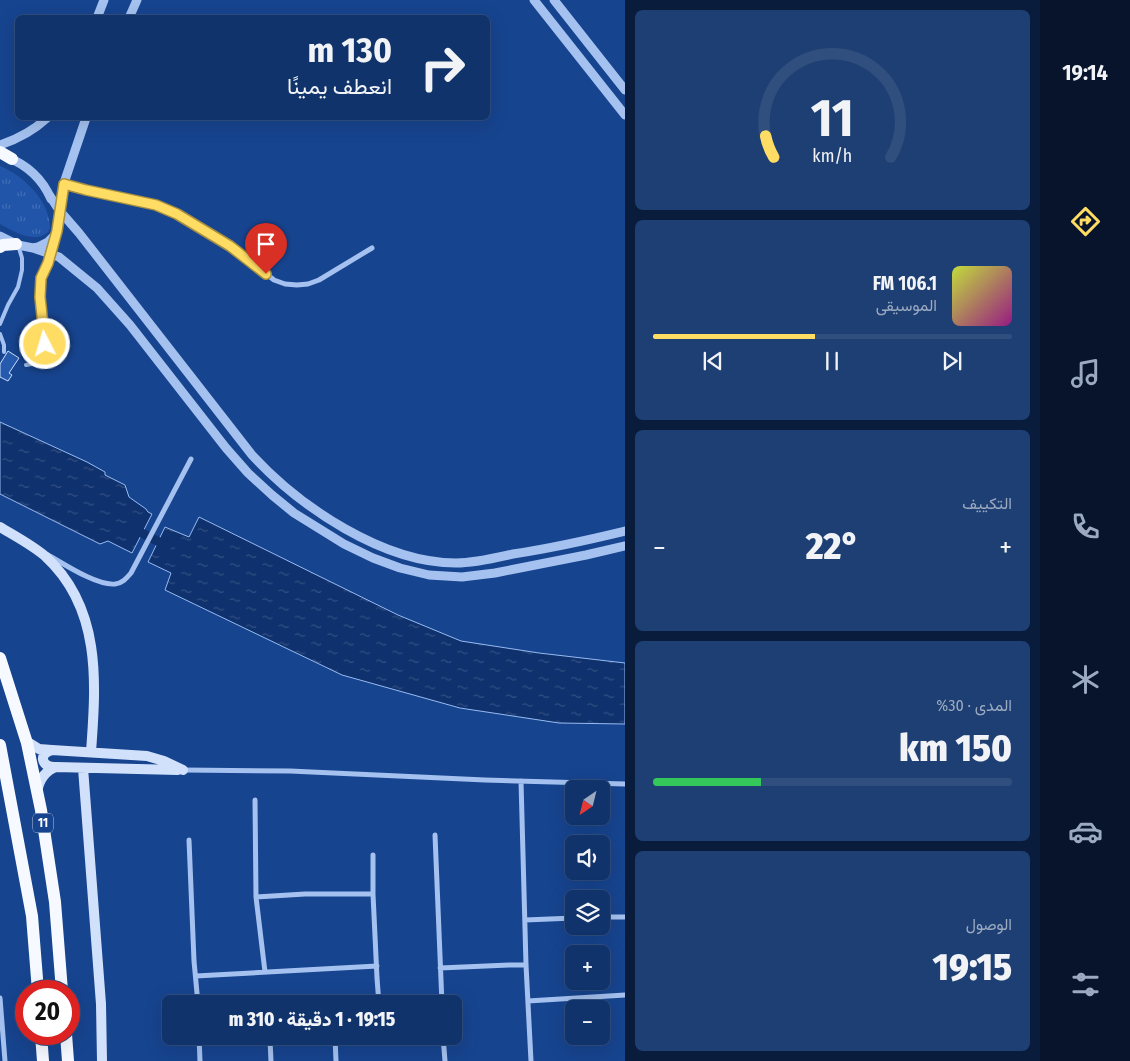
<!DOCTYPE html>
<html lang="ar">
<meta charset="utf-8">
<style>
body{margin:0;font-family:"Fira Sans Condensed",Vazirmatn,sans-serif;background:#1e3f73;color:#f1f3f6;direction:rtl;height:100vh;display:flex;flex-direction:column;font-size:19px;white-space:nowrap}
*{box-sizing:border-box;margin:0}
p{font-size:16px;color:#9caac1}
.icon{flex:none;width:28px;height:28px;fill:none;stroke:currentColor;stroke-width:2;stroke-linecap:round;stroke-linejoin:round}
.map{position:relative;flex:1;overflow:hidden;direction:ltr}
.sheet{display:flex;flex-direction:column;gap:10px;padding:10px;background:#091c3b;width:415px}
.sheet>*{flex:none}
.banner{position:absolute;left:15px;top:15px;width:475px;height:105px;border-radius:8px;box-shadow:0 5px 20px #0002,0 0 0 1px #304e7e;direction:rtl;background:#11336b;color:#f1f3f6;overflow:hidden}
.needle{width:32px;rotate:215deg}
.tools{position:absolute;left:565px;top:780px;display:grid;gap:10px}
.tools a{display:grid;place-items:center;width:45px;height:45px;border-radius:8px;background:#11336b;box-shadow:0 5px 20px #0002,0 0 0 1px #304e7e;font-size:25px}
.speed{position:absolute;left:15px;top:980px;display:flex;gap:10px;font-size:25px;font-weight:700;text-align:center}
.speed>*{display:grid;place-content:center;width:65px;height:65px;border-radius:50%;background:#11336b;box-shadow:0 5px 20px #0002,0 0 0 1px #304e7e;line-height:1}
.speed .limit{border:8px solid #d22;background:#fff;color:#111}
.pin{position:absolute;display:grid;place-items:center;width:42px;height:42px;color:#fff;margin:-51px -21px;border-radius:50% 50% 50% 0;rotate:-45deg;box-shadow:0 0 5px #0007}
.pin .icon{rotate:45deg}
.me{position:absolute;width:55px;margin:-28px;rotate:355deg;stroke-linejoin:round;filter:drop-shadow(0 0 4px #0008)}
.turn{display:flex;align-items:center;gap:18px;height:105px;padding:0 15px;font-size:22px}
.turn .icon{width:65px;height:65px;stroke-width:2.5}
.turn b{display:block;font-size:35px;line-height:42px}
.big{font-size:38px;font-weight:800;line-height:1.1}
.sheet .tile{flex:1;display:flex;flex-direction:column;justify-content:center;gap:8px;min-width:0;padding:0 18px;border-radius:8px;background:#1e3f73}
.sheet .dial{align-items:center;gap:0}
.dial svg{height:130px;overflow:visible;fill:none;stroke:#304e7e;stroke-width:7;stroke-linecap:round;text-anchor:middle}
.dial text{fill:#f1f3f6;stroke:none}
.song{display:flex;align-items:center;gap:15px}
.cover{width:60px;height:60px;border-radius:8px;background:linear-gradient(135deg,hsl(70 70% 55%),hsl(310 70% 35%))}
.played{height:5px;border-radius:2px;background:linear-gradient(90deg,#ffdc63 45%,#304e7e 45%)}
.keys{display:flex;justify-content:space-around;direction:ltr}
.heat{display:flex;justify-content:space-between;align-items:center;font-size:28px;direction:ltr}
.charge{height:8px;border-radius:4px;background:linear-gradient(90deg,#34c759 30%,#304e7e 0)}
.trip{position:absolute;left:162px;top:995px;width:300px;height:50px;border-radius:8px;background:#11336b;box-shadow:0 5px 20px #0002,0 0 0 1px #304e7e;font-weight:800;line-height:50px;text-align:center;direction:rtl}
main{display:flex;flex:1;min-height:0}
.tabs{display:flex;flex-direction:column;width:90px;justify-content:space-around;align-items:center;background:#07142b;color:#9caac1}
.tabs .icon{width:35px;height:35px}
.tabs .active{color:#ffdc63}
.tabs b{font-size:22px;color:#f1f3f6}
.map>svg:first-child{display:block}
.park{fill:url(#park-tufts)}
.water{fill:url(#water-ripples);stroke:#97bbf2}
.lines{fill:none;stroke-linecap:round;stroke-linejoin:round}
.canal{stroke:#0f316d;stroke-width:9}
.building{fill:#265aae;stroke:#cbdefb}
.service{stroke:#a4c1ef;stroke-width:4}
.minor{stroke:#a4c1ef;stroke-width:5}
.tertiary{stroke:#a4c1ef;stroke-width:9}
.secondary{stroke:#d2e1fb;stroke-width:10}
.trunk{stroke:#f6f9ff;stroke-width:12}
.route-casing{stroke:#a68f40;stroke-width:12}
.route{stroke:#ffdc63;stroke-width:9}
.labels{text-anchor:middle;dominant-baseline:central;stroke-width:5;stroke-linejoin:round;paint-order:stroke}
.shield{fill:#17448f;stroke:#b9c7dd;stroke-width:1}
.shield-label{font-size:12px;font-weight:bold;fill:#fff}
</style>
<main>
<nav class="tabs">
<b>19:14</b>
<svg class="icon active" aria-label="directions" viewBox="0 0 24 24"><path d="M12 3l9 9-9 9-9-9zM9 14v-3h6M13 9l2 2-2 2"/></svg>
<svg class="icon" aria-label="music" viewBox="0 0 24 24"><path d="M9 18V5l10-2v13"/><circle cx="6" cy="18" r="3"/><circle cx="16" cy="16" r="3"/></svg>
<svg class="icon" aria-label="phone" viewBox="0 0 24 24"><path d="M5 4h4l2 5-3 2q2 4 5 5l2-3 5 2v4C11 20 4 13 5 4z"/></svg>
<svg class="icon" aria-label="climate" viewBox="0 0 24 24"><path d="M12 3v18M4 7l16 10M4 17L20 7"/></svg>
<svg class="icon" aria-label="car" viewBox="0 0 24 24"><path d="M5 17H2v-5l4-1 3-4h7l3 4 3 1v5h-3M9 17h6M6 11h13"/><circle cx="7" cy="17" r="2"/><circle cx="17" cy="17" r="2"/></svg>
<svg class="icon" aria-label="filters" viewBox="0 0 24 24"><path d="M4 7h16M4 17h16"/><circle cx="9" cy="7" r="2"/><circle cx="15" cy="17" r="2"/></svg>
</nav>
<section class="sheet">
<div class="tile dial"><svg viewBox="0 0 100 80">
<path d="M14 69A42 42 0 1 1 86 69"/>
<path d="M14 69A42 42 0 0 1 9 56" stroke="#ffdc63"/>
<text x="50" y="56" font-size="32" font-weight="700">11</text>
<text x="50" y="72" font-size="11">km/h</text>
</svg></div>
<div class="tile">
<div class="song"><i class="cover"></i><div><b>106.1 FM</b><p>الموسيقى</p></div></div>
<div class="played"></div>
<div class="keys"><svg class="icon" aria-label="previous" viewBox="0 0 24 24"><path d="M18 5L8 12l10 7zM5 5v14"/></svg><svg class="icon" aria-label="pause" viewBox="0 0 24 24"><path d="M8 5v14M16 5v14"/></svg><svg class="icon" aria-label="next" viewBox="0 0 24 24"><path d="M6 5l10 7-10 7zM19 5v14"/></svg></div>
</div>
<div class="tile"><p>التكييف</p>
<div class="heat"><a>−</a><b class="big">22°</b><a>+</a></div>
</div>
<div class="tile"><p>المدى · 30%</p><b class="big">150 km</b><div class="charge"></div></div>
<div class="tile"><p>الوصول</p><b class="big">19:15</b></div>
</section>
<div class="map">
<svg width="625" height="1061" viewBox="0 0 625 1061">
<defs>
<pattern id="park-tufts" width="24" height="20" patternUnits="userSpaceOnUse" patternTransform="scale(1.25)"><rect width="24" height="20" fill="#2055a9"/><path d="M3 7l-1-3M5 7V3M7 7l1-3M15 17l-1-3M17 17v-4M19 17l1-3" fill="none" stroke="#416eb6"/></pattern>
<pattern id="water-ripples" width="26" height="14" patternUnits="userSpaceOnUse" patternTransform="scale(1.25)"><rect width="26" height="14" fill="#0f316d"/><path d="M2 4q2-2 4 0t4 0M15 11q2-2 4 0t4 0" fill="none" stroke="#335083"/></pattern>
</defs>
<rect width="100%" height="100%" fill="#17448f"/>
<path class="park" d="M0,166C24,176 50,201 50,228C49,230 48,233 45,234C33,243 11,230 0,224Z"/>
<path class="water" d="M0,422L87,462L105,472V475L125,485L129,497L146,509L148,512L152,514L132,553L108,541L100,544L0,494Z
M199,517L398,615L461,641L539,653L625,663V724L559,723L460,708L342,675L165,590L171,573L148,562L165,527L189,537Z"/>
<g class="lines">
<path class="canal" d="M132,528L167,546"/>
</g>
<path class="building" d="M60,331L61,337L46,340L45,334Z
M8,351L19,358L9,373L12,375L8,381L0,377V364Z"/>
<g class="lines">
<path class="service" d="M0,324L8,305L18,287L22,270V258L18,245
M0,334L4,345V352
M26,365L32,364L38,357L45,344L40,297L41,278L48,263L55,239"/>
<path class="minor" d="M64,183L86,190L156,205L177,214L198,225L231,246L274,280L285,284L297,285L308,284L319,280L372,248
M48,555C64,564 97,586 115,584C122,583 126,579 131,573L191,459
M183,770L290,771L485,780L625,784
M521,781L526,965L531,1061
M255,800L256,897L265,972
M435,835L442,1004
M189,840L194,961L198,1004
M373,855V894L377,978L379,1004
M256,897L305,894H373
M601,917H625
M525,920L574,918
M440,968L509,965H526
M196,976L377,966
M0,998L5,1061
M528,1001L625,995
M199,1036L200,1061
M443,1036L445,1061
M335,1037L336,1061
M270,1040L271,1061
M200,1043L341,1036"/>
<path class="tertiary" d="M534,0L625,115
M554,0L625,90
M97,18L104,0
M129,18L137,0
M0,145C18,139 33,131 47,118
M7,157C27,165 42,178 51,199
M48,193L59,210L79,233L252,455C300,507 383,563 456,563C475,563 495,558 513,554C551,548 588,540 625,531
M0,236L18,245L33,248L38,247L48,242L56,234L64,183L86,118
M33,248L59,257L97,288L130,325L226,448L248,473L272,495L294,513L344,544L373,558L400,568L429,575L462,577L495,573L586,555L625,546"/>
<path class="secondary" d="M0,527C15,536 32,545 45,556C102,608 96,683 91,752
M26,741L39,749L52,750L147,756L164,761L183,770
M52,750C38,753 41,768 56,767
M83,768L101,1004L102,1061
M37,792C39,780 45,771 56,767L178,770"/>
<path class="trunk" d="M0,152L12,159
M0,247L3,245L16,244
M0,658L27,743L41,810L55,902L62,991
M0,745L32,916L38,991
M41,1034L43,1061
M66,1034L68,1061"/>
</g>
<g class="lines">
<g class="route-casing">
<path id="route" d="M45,344L40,297L41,278L48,263L57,231L64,184L86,190L156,205L177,214L230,246L266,274"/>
</g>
<use href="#route" class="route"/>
</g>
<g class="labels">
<rect class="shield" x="33" y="813.5" width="20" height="19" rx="4"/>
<g class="shield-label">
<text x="43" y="823">11</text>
</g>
</g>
</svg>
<div class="tools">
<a><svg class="needle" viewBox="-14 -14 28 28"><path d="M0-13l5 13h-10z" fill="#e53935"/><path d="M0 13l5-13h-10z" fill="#9caac1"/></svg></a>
<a><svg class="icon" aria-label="sound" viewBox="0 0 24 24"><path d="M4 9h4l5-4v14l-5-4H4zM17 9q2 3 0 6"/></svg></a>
<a><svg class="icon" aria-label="layers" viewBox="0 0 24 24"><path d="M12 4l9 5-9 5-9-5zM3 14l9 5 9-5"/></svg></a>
<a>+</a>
<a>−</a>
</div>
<div class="speed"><div class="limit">20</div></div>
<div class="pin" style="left:266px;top:274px;background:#d93025"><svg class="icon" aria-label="arrive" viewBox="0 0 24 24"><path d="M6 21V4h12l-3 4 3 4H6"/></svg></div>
<svg class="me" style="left:45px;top:344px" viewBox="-20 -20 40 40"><circle r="17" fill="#ffdc63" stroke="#fff" stroke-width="3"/><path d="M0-11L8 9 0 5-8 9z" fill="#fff"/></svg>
<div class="trip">19:15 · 1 دقيقة · 310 m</div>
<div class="banner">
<div class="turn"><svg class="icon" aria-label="right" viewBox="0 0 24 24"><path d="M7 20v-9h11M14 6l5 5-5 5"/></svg><div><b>130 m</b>انعطف يمينًا</div></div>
</div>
</div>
</main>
